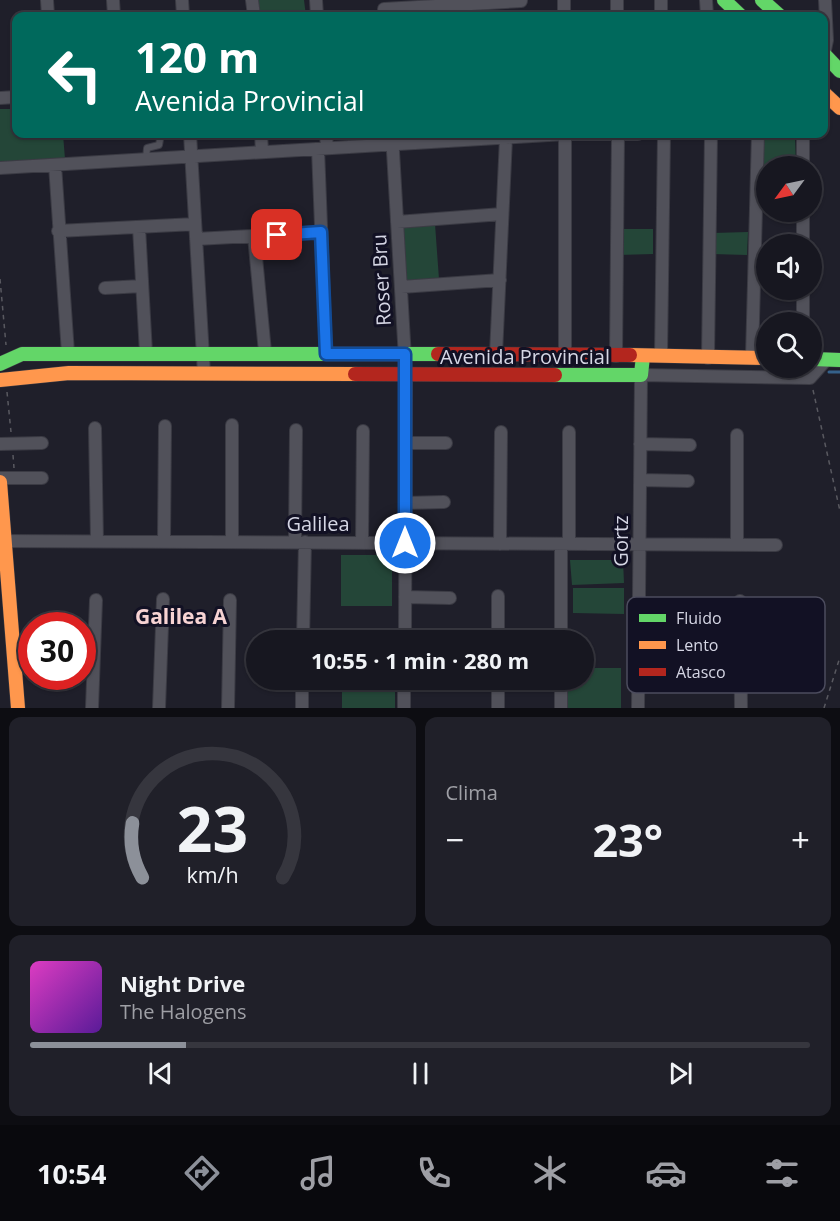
<!DOCTYPE html>
<html lang="es">
<meta charset="utf-8">
<style>
body{margin:0;font-family:"Open Sans",sans-serif;background:#202029;color:#f1f3f6;height:100vh;display:flex;flex-direction:column;font-size:22px;white-space:nowrap}
*{box-sizing:border-box;margin:0}
p{font-size:20px;color:#9e9fa5}
.icon{flex:none;width:33px;height:33px;fill:none;stroke:currentColor;stroke-width:2;stroke-linecap:round;stroke-linejoin:round}
.map{position:relative;height:708px;overflow:hidden}
.sheet{display:flex;flex-direction:column;gap:9px;padding:9px;background:#0d0d12;flex:1}
.sheet>*{flex:none}
.hud{position:absolute;left:12px;top:12px;width:816px;height:126px;border-radius:12px;box-shadow:0 2px 4px #0004,0 0 0 2px #36363e;background:#00695c;color:#fff;overflow:hidden}
.needle{width:39px;rotate:237deg}
.buttons{position:absolute;left:756px;top:156px;display:grid;gap:12px}
.buttons a{display:grid;place-items:center;width:66px;height:66px;border-radius:50%;background:#171720;box-shadow:0 2px 4px #0004,0 0 0 2px #36363e;font-size:30px}
.speed{position:absolute;left:18px;top:612px;display:flex;gap:12px;font-size:30px;font-weight:700;text-align:center}
.speed>*{display:grid;place-content:center;width:78px;height:78px;border-radius:50%;background:#171720;box-shadow:0 2px 4px #0004,0 0 0 2px #36363e;line-height:1}
.speed .limit{border:9px solid #d22;background:#fff;color:#111}
.pin{position:absolute;display:grid;place-items:center;width:51px;height:51px;color:#fff;margin:-26px;border-radius:12px;box-shadow:0 3px 9px #0006}
.me{position:absolute;width:66px;margin:-33px;rotate:0deg;stroke-linejoin:round;filter:drop-shadow(0 0 4px #0008)}
.turn{display:flex;align-items:center;gap:21px;height:126px;padding:0 24px;font-size:27px}
.turn .icon{width:78px;height:78px;stroke-width:2.5}
.turn b{display:block;font-size:42px;line-height:51px}
.big{font-size:45px;font-weight:700;line-height:1.1}
.sheet .widget{flex:1;display:flex;flex-direction:column;justify-content:center;gap:9px;min-width:0;padding:0 21px;border-radius:12px;background:#202029}
.sheet .dial{align-items:center;gap:0}
.dial svg{height:156px;overflow:visible;fill:none;stroke:#36363e;stroke-width:7;stroke-linecap:round;text-anchor:middle}
.dial text{fill:#f1f3f6;stroke:none}
.song{display:flex;align-items:center;gap:18px}
.cover{width:72px;height:72px;border-radius:9px;background:linear-gradient(135deg,hsl(310 70% 55%),hsl(270 70% 35%))}
.played{height:6px;border-radius:3px;background:linear-gradient(90deg,#8c9099 20%,#36363e 20%)}
.keys{display:flex;justify-content:space-around;direction:ltr}
.heat{display:flex;justify-content:space-between;align-items:center;font-size:33px;direction:ltr}
.sheet .tiles{flex:1;display:grid;gap:9px;grid-template-columns:1fr 1fr}
.widget:last-child{grid-column:span 2}
.trip{position:absolute;left:246px;top:630px;width:348px;height:60px;border-radius:30px;background:#171720;box-shadow:0 2px 4px #0004,0 0 0 2px #36363e;font-weight:700;line-height:60px;text-align:center}
.menu{display:flex;height:96px;justify-content:space-around;align-items:center;background:#09090d;color:#9e9fa5}
.menu .icon{width:42px;height:42px}
.menu .current{color:#8c9099}
.menu b{font-size:27px;color:#f1f3f6}
.map>svg:first-child{display:block}
.green{fill:#244638}
.lines{fill:none;stroke-linecap:round;stroke-linejoin:round}
.stream{stroke:#35618a;stroke-width:3}
.lane-casing{stroke:#3b3b44;stroke-width:8}
.street-casing{stroke:#3b3b44;stroke-width:14}
.fast-casing{stroke:#3b3b44;stroke-width:15}
.slow-casing{stroke:#3b3b44;stroke-width:15}
.jam-casing{stroke:#3b3b44;stroke-width:15}
.path{stroke:#595960;stroke-width:1.5;stroke-dasharray:4.5 4.5;stroke-linecap:butt}
.lane{stroke:#51515a;stroke-width:6}
.street{stroke:#51515a;stroke-width:12}
.fast{stroke:#63d668;stroke-width:14}
.slow{stroke:#ff974d;stroke-width:14}
.jam{stroke:#b3261e;stroke-width:14}
.route-casing{stroke:#114b97;stroke-width:15}
.route{stroke:#1a73e8;stroke-width:10}
.labels{text-anchor:middle;dominant-baseline:central;stroke-width:6;stroke-linejoin:round;paint-order:stroke}
.street-label{font-size:20px;fill:#d5d6e4;stroke:#121124}
.neighbourhood-label{font-size:21px;font-weight:bold;fill:#f7d3d3;stroke:#121124}
.key{fill:#121124;stroke:#4c4c5e;stroke-width:1.5}
.key-label{font-size:16px;fill:#d5d6e4}
</style>
<div class="map">
<svg width="840" height="708" viewBox="0 0 840 708">
<rect width="100%" height="100%" fill="#1f1f2a"/>
<path class="green" d="M257,0H304L306,16H258Z
M0,109H16V134H63L65,159L0,162Z
M758,136H795L796,166H766V176H761Z
M435,224L439,279L407,282L402,226Z
M617,229H653V254L618,255Z
M748,232L747,255L712,254L713,233Z
M341,555H392V606H341Z
M570,560H623L624,583L572,585Z
M573,588H624V614L573,613Z
M584,668H621V708H567V680H584Z
M342,680H395V708H342Z"/>
<g class="lines">
<path class="stream" d="M789,372H805
M829,372H840"/>
<g class="lane-casing">
<path id="lane" d="M146,159L147,148L159,145L161,134"/>
</g>
<g class="street-casing">
<path id="street" d="M47,0L48,16
M113,0L114,16
M182,0L183,16
M252,0L254,16
M316,0L317,16
M564,0V16
M617,0V16
M661,0V16
M706,0L707,16
M384,9L521,1
M824,55L827,40L825,0
M0,98L16,97
M190,134L204,374
M261,134L262,152
M326,134L327,148
M392,134L406,376L405,640
M565,134V354
M318,149L326,354
M55,165L68,353
M803,166V134
M0,168L565,134H638
M397,222L502,214
M139,227L146,353
M58,231L195,224
M254,236L265,352
M196,239L321,232
M803,244V212
M401,287L500,280
M105,288L142,286
M803,322V290
M496,354L506,138
M616,356L618,134
M661,356L664,134
M752,357L758,134
M708,358L711,134
M95,428L97,541
M737,435V545
M406,443H446
M0,444L42,443
M640,444L690,445
M0,478H42
M640,480L688,481
M405,503L444,502
M0,541L776,545
M164,541L165,426
M232,542V425
M295,542L296,430
M362,543L363,431
M500,544L501,432
M561,544V640
M569,544V432
M405,597L450,598
M740,601L741,708
M639,613L688,614
M303,640L305,542
M498,640V596
M639,663H689
M561,680V708
M92,708L96,600
M159,708L163,599
M228,708L230,600
M302,708V680
M404,708V680
M498,708V680
M638,708L641,375L810,378L826,360"/>
</g>
<g class="fast-casing">
<path id="fast" d="M724,0L741,16
M762,0L780,16
M824,54L840,71
M812,359L840,360
M0,364L22,354H438
M555,375H641L643,356"/>
</g>
<g class="slow-casing">
<path id="slow" d="M824,93L840,108
M630,355L766,358
M0,380L69,373L355,374
M0,482L18,708"/>
</g>
<g class="jam-casing">
<path id="jam" d="M438,354L630,355
M355,374L555,375"/>
</g>
<path class="path" d="M0,279L6,345
M813,390L840,511
M7,392L11,432
M13,455L14,468
M824,708L840,657"/>
<use href="#lane" class="lane"/>
<use href="#street" class="street"/>
<use href="#fast" class="fast"/>
<use href="#slow" class="slow"/>
<use href="#jam" class="jam"/>
</g>
<g class="lines">
<g class="route-casing">
<path id="route" d="M277,235L321,232L326,354H405V543"/>
</g>
<use href="#route" class="route"/>
</g>
<g class="labels">
<g class="street-label">
<text transform="translate(381 280) rotate(-93)">Roser Bru</text>
<text x="525" y="356">Avenida Provincial</text>
<text x="318" y="523">Galilea</text>
<text transform="translate(620 541) rotate(-90)">Gortz</text>
</g>
<g class="neighbourhood-label">
<text x="181" y="616">Galilea A</text>
</g>
</g>
<rect x="627" y="597" width="198" height="96" rx="9" class="key"/>
<rect x="639" y="614" width="27" height="8" fill="#63d668"/>
<rect x="639" y="641" width="27" height="8" fill="#ff974d"/>
<rect x="639" y="668" width="27" height="8" fill="#b3261e"/>
<g class="key-label">
<text x="676" y="624">Fluido</text>
<text x="676" y="651">Lento</text>
<text x="676" y="678">Atasco</text>
</g>
</svg>
<div class="buttons">
<a><svg class="needle" viewBox="-14 -14 28 28"><path d="M0-13l5 13h-10z" fill="#e53935"/><path d="M0 13l5-13h-10z" fill="#9e9fa5"/></svg></a>
<a><svg class="icon" aria-label="sound" viewBox="0 0 24 24"><path d="M4 9h4l5-4v14l-5-4H4zM17 9q2 3 0 6"/></svg></a>
<a><svg class="icon" aria-label="search" viewBox="0 0 24 24"><circle cx="10" cy="10" r="6"/><path d="M15 15l6 6"/></svg></a>
</div>
<div class="speed"><div class="limit">30</div></div>
<div class="pin" style="left:277px;top:235px;background:#d93025"><svg class="icon" aria-label="arrive" viewBox="0 0 24 24"><path d="M6 21V4h12l-3 4 3 4H6"/></svg></div>
<svg class="me" style="left:405px;top:543px" viewBox="-20 -20 40 40"><circle r="17" fill="#1a73e8" stroke="#fff" stroke-width="3"/><path d="M0-11L8 9 0 5-8 9z" fill="#fff"/></svg>
<div class="trip">10:55 · 1 min · 280 m</div>
<div class="hud">
<div class="turn"><svg class="icon" aria-label="left" viewBox="0 0 24 24"><path d="M17 20v-9H6M10 6l-5 5 5 5"/></svg><div><b>120 m</b>Avenida Provincial</div></div>
</div>
</div>
<section class="sheet">
<div class="tiles">
<div class="widget dial"><svg viewBox="0 0 100 80">
<path d="M14 69A42 42 0 1 1 86 69"/>
<path d="M14 69A42 42 0 0 1 9 41" stroke="#8c9099"/>
<text x="50" y="56" font-size="32" font-weight="700">23</text>
<text x="50" y="72" font-size="11">km/h</text>
</svg></div>
<div class="widget"><p>Clima</p>
<div class="heat"><a>−</a><b class="big">23°</b><a>+</a></div>
</div>
<div class="widget">
<div class="song"><i class="cover"></i><div><b>Night Drive</b><p>The Halogens</p></div></div>
<div class="played"></div>
<div class="keys"><svg class="icon" aria-label="previous" viewBox="0 0 24 24"><path d="M18 5L8 12l10 7zM5 5v14"/></svg><svg class="icon" aria-label="pause" viewBox="0 0 24 24"><path d="M8 5v14M16 5v14"/></svg><svg class="icon" aria-label="next" viewBox="0 0 24 24"><path d="M6 5l10 7-10 7zM19 5v14"/></svg></div>
</div>
</div>
</section>
<nav class="menu">
<b>10:54</b>
<svg class="icon current" aria-label="directions" viewBox="0 0 24 24"><path d="M12 3l9 9-9 9-9-9zM9 14v-3h6M13 9l2 2-2 2"/></svg>
<svg class="icon" aria-label="music" viewBox="0 0 24 24"><path d="M9 18V5l10-2v13"/><circle cx="6" cy="18" r="3"/><circle cx="16" cy="16" r="3"/></svg>
<svg class="icon" aria-label="phone" viewBox="0 0 24 24"><path d="M5 4h4l2 5-3 2q2 4 5 5l2-3 5 2v4C11 20 4 13 5 4z"/></svg>
<svg class="icon" aria-label="climate" viewBox="0 0 24 24"><path d="M12 3v18M4 7l16 10M4 17L20 7"/></svg>
<svg class="icon" aria-label="car" viewBox="0 0 24 24"><path d="M5 17H2v-5l4-1 3-4h7l3 4 3 1v5h-3M9 17h6M6 11h13"/><circle cx="7" cy="17" r="2"/><circle cx="17" cy="17" r="2"/></svg>
<svg class="icon" aria-label="filters" viewBox="0 0 24 24"><path d="M4 7h16M4 17h16"/><circle cx="9" cy="7" r="2"/><circle cx="15" cy="17" r="2"/></svg>
</nav>
